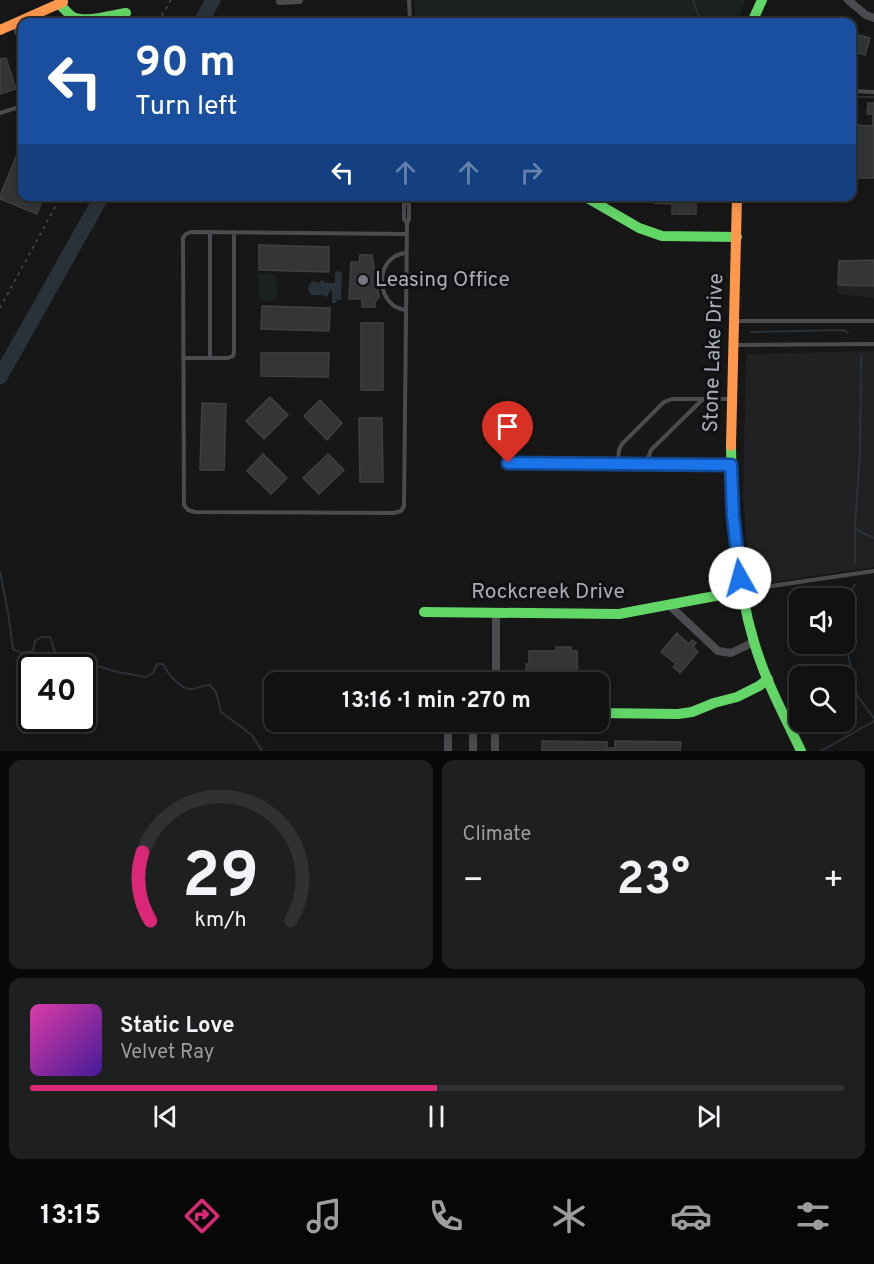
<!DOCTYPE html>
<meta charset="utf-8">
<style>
body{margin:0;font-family:Overpass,sans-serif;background:#1e1f1f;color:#f1f3f6;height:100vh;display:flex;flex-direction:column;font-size:22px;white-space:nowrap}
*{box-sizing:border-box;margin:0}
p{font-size:20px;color:#9c9d9f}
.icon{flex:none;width:33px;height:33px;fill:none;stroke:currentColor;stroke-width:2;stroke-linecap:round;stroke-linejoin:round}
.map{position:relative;height:751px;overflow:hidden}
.panel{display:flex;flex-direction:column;gap:9px;padding:9px;background:#090909;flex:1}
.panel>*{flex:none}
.hud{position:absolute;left:18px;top:18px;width:838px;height:183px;border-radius:12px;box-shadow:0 3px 15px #0003,0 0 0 2px #303131;background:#1a4fa0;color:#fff;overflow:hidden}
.controls{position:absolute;left:789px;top:588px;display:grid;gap:12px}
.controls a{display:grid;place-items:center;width:66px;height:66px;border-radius:12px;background:#111;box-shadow:0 3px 15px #0003,0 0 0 2px #303131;font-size:30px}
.speed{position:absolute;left:18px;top:654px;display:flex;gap:12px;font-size:30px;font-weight:700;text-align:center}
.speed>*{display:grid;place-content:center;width:78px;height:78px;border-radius:50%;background:#111;box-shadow:0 3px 15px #0003,0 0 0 2px #303131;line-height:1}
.speed .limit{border:3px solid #111;border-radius:9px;background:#fff;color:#111}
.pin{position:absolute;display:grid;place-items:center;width:51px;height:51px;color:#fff;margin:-62px -26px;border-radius:50% 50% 50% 0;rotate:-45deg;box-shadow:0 0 6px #0007}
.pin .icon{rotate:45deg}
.me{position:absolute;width:66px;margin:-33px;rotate:353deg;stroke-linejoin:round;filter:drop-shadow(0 0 4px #0008)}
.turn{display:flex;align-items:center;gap:21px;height:126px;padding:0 18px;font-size:27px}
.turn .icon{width:78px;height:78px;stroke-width:2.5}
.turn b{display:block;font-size:42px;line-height:51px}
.lanes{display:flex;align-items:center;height:57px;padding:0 18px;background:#0003;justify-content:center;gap:30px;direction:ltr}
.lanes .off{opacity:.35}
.big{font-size:45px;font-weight:700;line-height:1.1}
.panel .tile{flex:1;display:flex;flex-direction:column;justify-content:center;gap:9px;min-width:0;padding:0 21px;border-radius:12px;background:#1e1f1f}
.panel .dial{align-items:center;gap:0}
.dial svg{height:156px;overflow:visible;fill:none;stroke:#303131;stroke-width:7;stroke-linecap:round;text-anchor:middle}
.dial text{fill:#f1f3f6;stroke:none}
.song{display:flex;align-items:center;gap:18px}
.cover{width:72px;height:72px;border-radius:9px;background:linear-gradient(135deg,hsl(320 70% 55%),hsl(260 70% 35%))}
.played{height:6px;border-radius:3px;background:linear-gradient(90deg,#db2777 50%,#303131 50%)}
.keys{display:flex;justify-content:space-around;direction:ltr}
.heat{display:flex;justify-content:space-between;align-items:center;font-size:33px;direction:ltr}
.panel .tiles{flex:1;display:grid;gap:9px;grid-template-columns:1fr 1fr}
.tile:last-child{grid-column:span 2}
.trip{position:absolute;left:264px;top:672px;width:345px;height:60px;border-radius:12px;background:#111;box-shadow:0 3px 15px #0003,0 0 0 2px #303131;font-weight:700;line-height:60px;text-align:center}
.tab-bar{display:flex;height:96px;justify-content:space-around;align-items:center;background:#070707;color:#9c9d9f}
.tab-bar .icon{width:42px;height:42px}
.tab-bar .selected{color:#db2777}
.tab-bar b{font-size:27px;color:#f1f3f6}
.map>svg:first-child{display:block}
.built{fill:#212124}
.green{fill:#1b211c}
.water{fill:#2a3239}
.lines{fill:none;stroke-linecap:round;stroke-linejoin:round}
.stream{stroke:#2a3239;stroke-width:2}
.river{stroke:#2a3239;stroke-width:15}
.building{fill:#343537;stroke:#3f4043;stroke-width:1.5}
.path{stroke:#4d4e52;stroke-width:1.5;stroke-dasharray:3 4.5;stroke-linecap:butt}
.lane{stroke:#4b4c50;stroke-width:4}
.street{stroke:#4b4c50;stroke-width:8}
.fast{stroke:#63d668;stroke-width:10}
.slow{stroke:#ff974d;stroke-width:10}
.route-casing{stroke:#114b97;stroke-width:15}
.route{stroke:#1a73e8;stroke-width:10}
.poi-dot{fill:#757880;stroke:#111113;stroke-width:2}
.labels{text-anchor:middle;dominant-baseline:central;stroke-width:6;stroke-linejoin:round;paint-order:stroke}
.poi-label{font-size:21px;fill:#a8adb8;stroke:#111113;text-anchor:start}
.street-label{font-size:21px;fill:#a8adb8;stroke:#111113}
</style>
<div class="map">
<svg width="874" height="751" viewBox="0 0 874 751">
<rect width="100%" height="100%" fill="#171717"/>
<path class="built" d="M838,285L874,286V298L838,294Z
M874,351V567L753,585L746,534L743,495L746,354Z"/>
<path class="green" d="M415,0H745L738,22H415Z
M258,274H276L277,301H259Z"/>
<path class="water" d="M335,271L342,272L341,300H337L336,303H332V291L330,290L327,297L322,295H311L308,290L309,285L313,281L319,283L322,280L326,283H335Z"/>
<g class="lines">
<path class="stream" d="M693,0L699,17V22
M852,97H874
M751,332L844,330L848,333
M855,529L874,538
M855,563V523L860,454L861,355
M0,572L8,612L13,649L21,653L33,651L35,641L42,637H50L58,661L63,668
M855,585L846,597L845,638L856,694L874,718
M65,668C70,667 74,663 79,661L118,672L146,677L153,673L157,664H163C167,673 181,690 191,689C198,689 202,685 210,685L216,692L221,712L252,735L262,751
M821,751L874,721"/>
<path class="river" d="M201,22L213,0
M0,377L102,196"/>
</g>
<path class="building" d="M852,33L870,38L865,55L852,51Z
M6,58L16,89L0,94V59Z
M868,103H874V178H852V149H855V125L873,126V114H867Z
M22,142V196H44L37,214L0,199V196Z
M654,196H696V214H672V204L654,203Z
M259,245L329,247V272L259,270Z
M360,255H372L379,297L375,302V307H362V299H349L351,262H359Z
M874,260V286L838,285L839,261Z
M262,306L330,308L329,331L261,329Z
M361,323H383V390H361Z
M261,353H329L328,377L261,376Z
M270,397L288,415L264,439L246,421Z
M320,400L342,423L327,440L304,416Z
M202,403L226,404L224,470H200Z
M359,418H382L383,482H360Z
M263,454L287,478L271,494L247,471Z
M328,454L344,470L319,494L303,478Z
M677,633L689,644L692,640L696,643L693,647L698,652L680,673L673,667L676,664L661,652Z
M556,647H571V651H577L578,682H526V664H529V651H556Z
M542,741L607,742V748H615V741L681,742L680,751H542Z"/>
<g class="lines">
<path class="path" d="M158,22L171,0
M0,308L61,196"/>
<path class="lane" d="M409,0L410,22
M14,25L22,47
M852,91L874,92
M0,113L22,106
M391,196L394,199L407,200
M407,223L404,219V204L407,203
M406,234L191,232L186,234L183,238L184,505L188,510L195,512L394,513L401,511L404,506L407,223L409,219V204L407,203V196
M406,310C375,307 373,256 406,253
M734,321H874
M734,345L874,344
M183,358H210V232
M210,358H228L233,356L234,353V232
M508,463L730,465
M618,464L619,450L622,444L664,402L672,399H730
M646,464L651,450L703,399
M744,590L874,571"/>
<path class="street" d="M848,0L866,15L874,18
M280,1L299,0
M669,605L718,651L731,653L754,642
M496,613V682
M448,751V722
M473,751V722
M495,751V722"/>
<path class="fast" d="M59,4C64,8 68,14 73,17C86,23 112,15 126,13
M752,22L762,0
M584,196L639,228L662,236L737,237
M731,446C732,512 735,579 754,642C765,680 784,715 801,751
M424,612L619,614L742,591
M598,713L678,714L692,712L714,703L737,697L759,686L768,679"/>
<path class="slow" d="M0,30L63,2
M731,446L737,196"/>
</g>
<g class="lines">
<g class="route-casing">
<path id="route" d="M508,463L731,465L733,516L740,578"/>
</g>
<use href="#route" class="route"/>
</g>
<circle class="poi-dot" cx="363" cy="280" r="6"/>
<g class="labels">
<g class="poi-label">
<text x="375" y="280">Leasing Office</text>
</g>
<g class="street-label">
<text transform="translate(714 353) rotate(-88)">Stone Lake Drive</text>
<text x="548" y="592">Rockcreek Drive</text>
</g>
</g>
</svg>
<div class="controls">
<a><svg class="icon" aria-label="sound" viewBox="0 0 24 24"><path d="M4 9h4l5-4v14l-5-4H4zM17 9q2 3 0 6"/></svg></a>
<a><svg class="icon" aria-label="search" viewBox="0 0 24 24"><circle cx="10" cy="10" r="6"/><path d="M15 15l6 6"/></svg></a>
</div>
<div class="speed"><div class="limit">40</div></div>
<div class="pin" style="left:508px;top:463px;background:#d93025"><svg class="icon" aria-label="arrive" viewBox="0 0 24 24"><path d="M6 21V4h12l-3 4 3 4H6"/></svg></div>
<svg class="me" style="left:740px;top:578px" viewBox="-20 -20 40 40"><circle r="19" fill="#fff"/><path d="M0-13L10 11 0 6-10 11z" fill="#1a73e8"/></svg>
<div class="trip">13:16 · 1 min · 270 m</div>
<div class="hud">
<div class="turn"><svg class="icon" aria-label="left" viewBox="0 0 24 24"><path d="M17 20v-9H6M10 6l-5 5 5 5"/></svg><div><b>90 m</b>Turn left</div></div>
<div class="lanes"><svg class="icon" aria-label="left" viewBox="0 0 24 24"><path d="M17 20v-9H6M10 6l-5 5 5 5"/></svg><svg class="icon off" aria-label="ahead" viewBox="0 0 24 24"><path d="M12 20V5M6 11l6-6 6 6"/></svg><svg class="icon off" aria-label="ahead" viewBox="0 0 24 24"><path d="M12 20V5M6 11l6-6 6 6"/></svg><svg class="icon off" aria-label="right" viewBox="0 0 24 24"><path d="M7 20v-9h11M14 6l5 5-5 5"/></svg></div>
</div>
</div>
<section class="panel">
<div class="tiles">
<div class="tile dial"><svg viewBox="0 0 100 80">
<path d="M14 69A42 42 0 1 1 86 69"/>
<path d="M14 69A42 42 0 0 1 10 34" stroke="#db2777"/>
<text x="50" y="56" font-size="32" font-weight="700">29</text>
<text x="50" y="72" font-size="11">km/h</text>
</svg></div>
<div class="tile"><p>Climate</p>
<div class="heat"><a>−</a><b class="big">23°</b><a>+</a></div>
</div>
<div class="tile">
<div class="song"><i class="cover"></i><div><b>Static Love</b><p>Velvet Ray</p></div></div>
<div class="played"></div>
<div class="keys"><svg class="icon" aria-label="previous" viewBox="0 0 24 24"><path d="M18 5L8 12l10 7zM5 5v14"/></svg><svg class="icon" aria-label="pause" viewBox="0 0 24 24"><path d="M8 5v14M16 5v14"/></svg><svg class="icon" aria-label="next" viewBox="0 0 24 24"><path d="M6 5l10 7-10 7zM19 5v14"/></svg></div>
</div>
</div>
</section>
<nav class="tab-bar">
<b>13:15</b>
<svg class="icon selected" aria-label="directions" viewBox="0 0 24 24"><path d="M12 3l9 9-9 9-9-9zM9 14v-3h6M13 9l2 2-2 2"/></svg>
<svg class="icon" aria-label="music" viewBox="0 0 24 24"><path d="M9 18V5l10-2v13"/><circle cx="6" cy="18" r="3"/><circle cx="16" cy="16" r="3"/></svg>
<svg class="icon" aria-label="phone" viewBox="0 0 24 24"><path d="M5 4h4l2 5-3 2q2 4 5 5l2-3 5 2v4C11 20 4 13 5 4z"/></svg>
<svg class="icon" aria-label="climate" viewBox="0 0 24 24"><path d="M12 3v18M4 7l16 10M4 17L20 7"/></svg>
<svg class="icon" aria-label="car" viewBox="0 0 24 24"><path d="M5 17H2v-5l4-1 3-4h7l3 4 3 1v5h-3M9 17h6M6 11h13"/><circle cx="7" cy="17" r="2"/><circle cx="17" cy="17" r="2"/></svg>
<svg class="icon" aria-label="filters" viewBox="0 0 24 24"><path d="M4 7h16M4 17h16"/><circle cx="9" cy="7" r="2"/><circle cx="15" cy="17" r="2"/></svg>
</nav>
